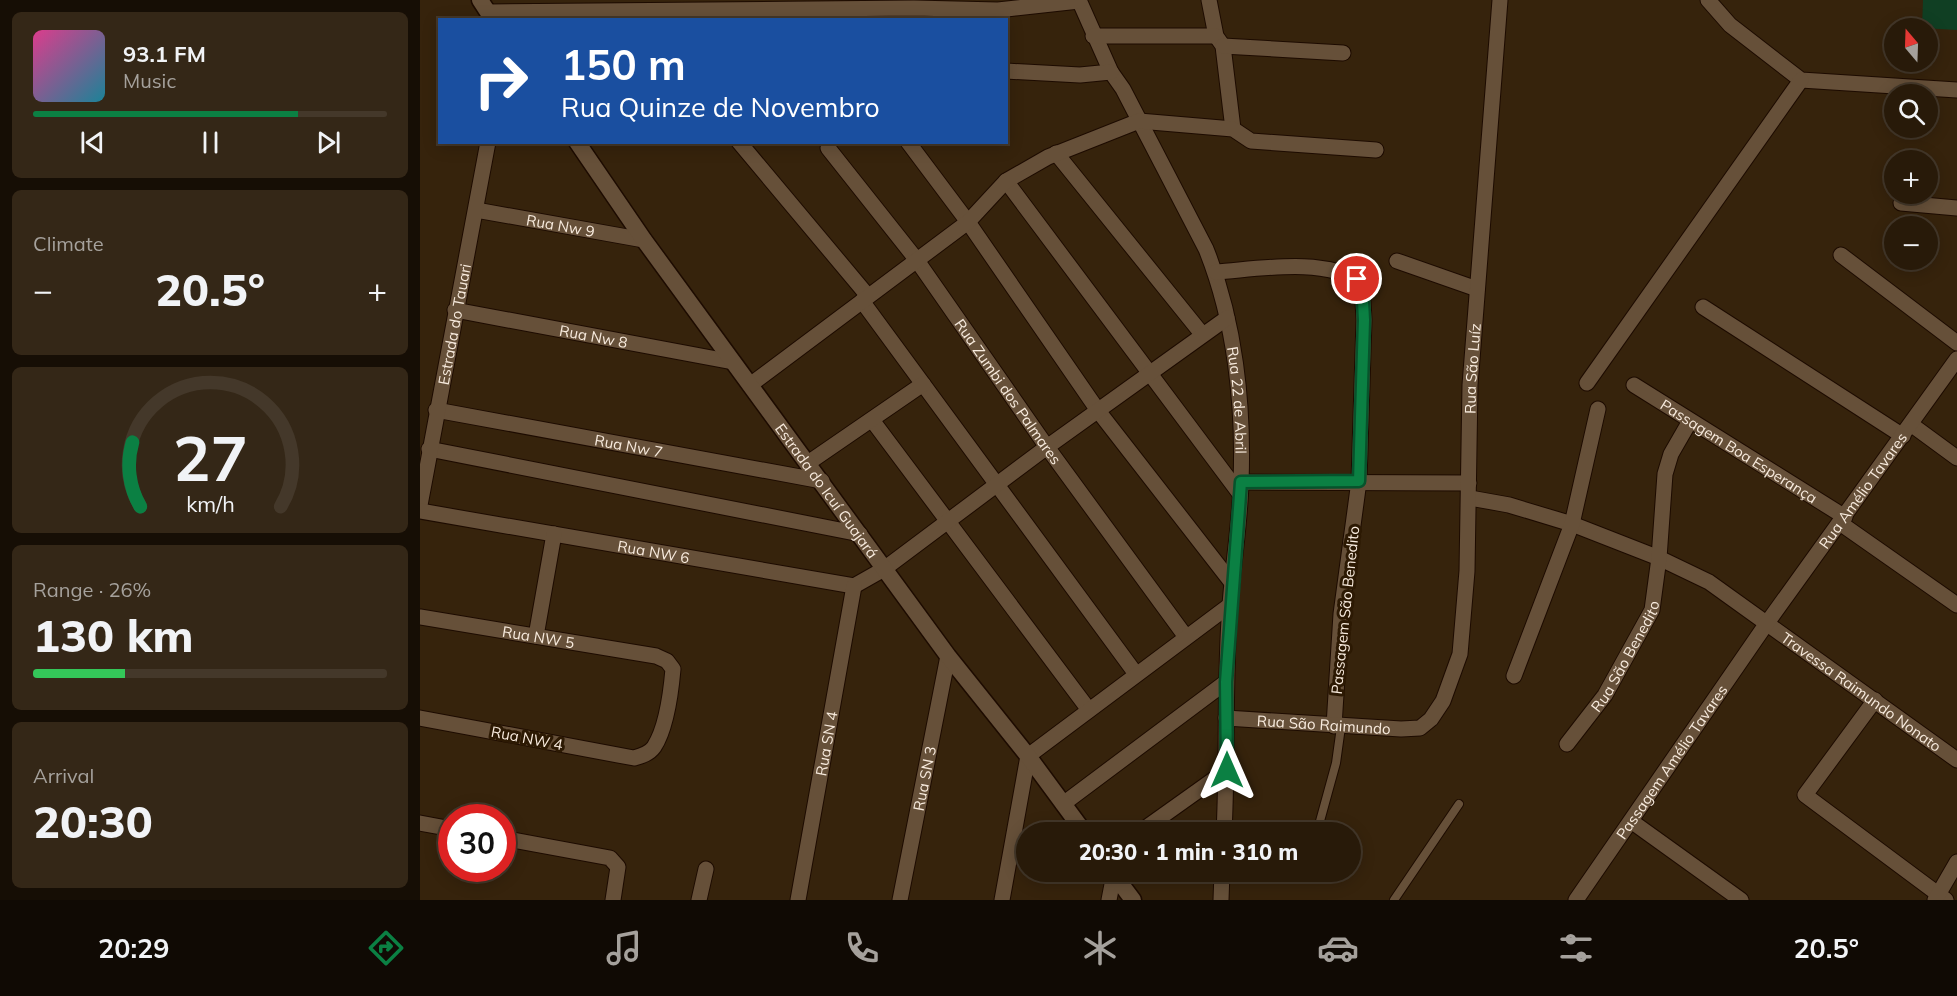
<!DOCTYPE html>
<meta charset="utf-8">
<style>
body{margin:0;font-family:Mulish,sans-serif;background:#342717;color:#f1f3f6;height:100vh;display:flex;flex-direction:column;font-size:22px;white-space:nowrap}
*{box-sizing:border-box;margin:0}
p{font-size:20px;color:#a5a19c}
.icon{flex:none;width:33px;height:33px;fill:none;stroke:currentColor;stroke-width:2;stroke-linecap:round;stroke-linejoin:round}
.map{position:relative;flex:1;overflow:hidden}
.side{display:flex;flex-direction:column;gap:12px;padding:12px;background:#160e05;width:420px}
.side>*{flex:none}
.banner{position:absolute;left:18px;top:18px;width:570px;height:126px;border-radius:0px;box-shadow:0 3px 15px #0003,0 0 0 2px #44382a;background:#1a4fa0;color:#fff;overflow:hidden}
.needle{width:39px;rotate:341deg}
.tools{position:absolute;left:1464px;top:18px;display:grid;gap:12px}
.tools a{display:grid;place-items:center;width:54px;height:54px;border-radius:50%;background:#281a09;box-shadow:0 3px 15px #0003,0 0 0 2px #44382a;font-size:30px}
.speed{position:absolute;left:18px;top:804px;display:flex;gap:12px;font-size:30px;font-weight:700;text-align:center}
.speed>*{display:grid;place-content:center;width:78px;height:78px;border-radius:50%;background:#281a09;box-shadow:0 3px 15px #0003,0 0 0 2px #44382a;line-height:1}
.speed .limit{border:9px solid #d22;background:#fff;color:#111}
.pin{position:absolute;display:grid;place-items:center;width:51px;height:51px;color:#fff;margin:-26px;border:3px solid #fff;border-radius:50%;box-shadow:0 2px 6px #0007}
.me{position:absolute;width:66px;margin:-33px;rotate:0deg;stroke-linejoin:round;filter:drop-shadow(0 0 4px #0008)}
.turn{display:flex;align-items:center;gap:21px;height:126px;padding:0 24px;font-size:27px}
.turn .icon{width:78px;height:78px;stroke-width:2.5}
.turn b{display:block;font-size:42px;line-height:51px}
.big{font-size:45px;font-weight:800;line-height:1.1}
.side .tile{flex:1;display:flex;flex-direction:column;justify-content:center;gap:9px;min-width:0;padding:0 21px;border-radius:9px;background:#342717}
.side .dial{align-items:center;gap:0}
.dial svg{height:156px;overflow:visible;fill:none;stroke:#44382a;stroke-width:7;stroke-linecap:round;text-anchor:middle}
.dial text{fill:#f1f3f6;stroke:none}
.song{display:flex;align-items:center;gap:18px}
.cover{width:72px;height:72px;border-radius:9px;background:linear-gradient(135deg,hsl(330 70% 55%),hsl(190 70% 35%))}
.played{height:6px;border-radius:3px;background:linear-gradient(90deg,#0b8043 75%,#44382a 75%)}
.keys{display:flex;justify-content:space-around;direction:ltr}
.heat{display:flex;justify-content:space-between;align-items:center;font-size:33px;direction:ltr}
.charge{height:9px;border-radius:4px;background:linear-gradient(90deg,#34c759 26%,#44382a 0)}
.trip{position:absolute;left:596px;top:822px;width:345px;height:60px;border-radius:30px;background:#281a09;box-shadow:0 3px 15px #0003,0 0 0 2px #44382a;font-weight:800;line-height:60px;text-align:center}
.tabs{display:flex;height:96px;justify-content:space-around;align-items:center;background:#100a04;color:#a5a19c}
.tabs .icon{width:42px;height:42px}
.tabs .current{color:#0b8043}
.tabs b{font-size:27px;color:#f1f3f6}
main{display:flex;flex:1;min-height:0}
.map>svg:first-child{display:block}
.pitch{fill:#103f23}
.lines{fill:none;stroke-linecap:round;stroke-linejoin:round}
.service-casing{stroke:#1d0b00;stroke-width:10}
.minor-casing{stroke:#1d0b00;stroke-width:17}
.tertiary-casing{stroke:#1d0b00;stroke-width:19}
.service{stroke:#665039;stroke-width:8}
.minor{stroke:#665039;stroke-width:15}
.tertiary{stroke:#665039;stroke-width:16}
.route-casing{stroke:#07532c;stroke-width:15}
.route{stroke:#0b8043;stroke-width:10}
.labels{text-anchor:middle;dominant-baseline:central;stroke-width:6;stroke-linejoin:round;paint-order:stroke}
.street-label{font-size:15px;fill:#f8ebde;stroke:#2c1903}
</style>
<main>
<section class="side">
<div class="tile">
<div class="song"><i class="cover"></i><div><b>93.1 FM</b><p>Music</p></div></div>
<div class="played"></div>
<div class="keys"><svg class="icon" aria-label="previous" viewBox="0 0 24 24"><path d="M18 5L8 12l10 7zM5 5v14"/></svg><svg class="icon" aria-label="pause" viewBox="0 0 24 24"><path d="M8 5v14M16 5v14"/></svg><svg class="icon" aria-label="next" viewBox="0 0 24 24"><path d="M6 5l10 7-10 7zM19 5v14"/></svg></div>
</div>
<div class="tile"><p>Climate</p>
<div class="heat"><a>−</a><b class="big">20.5°</b><a>+</a></div>
</div>
<div class="tile dial"><svg viewBox="0 0 100 80">
<path d="M14 69A42 42 0 1 1 86 69"/>
<path d="M14 69A42 42 0 0 1 10 36" stroke="#0b8043"/>
<text x="50" y="56" font-size="32" font-weight="700">27</text>
<text x="50" y="72" font-size="11">km/h</text>
</svg></div>
<div class="tile"><p>Range · 26%</p><b class="big">130 km</b><div class="charge"></div></div>
<div class="tile"><p>Arrival</p><b class="big">20:30</b></div>
</section>
<div class="map">
<svg width="1537" height="900" viewBox="0 0 1537 900">
<rect width="100%" height="100%" fill="#36230c"/>
<path class="pitch" d="M1503,0H1537V30L1502,28Z"/>
<g class="lines">
<g class="service-casing">
<path id="service" d="M897,832L916,763L921,727
M974,900L1039,804"/>
</g>
<g class="minor-casing">
<g id="minor">
<path id="s1" d="M659,0L691,72L703,89L786,249C815,321 824,405 821,482C820,523 813,564 810,605C804,681 808,756 804,832"/>
<path d="M789,0L796,36L803,46L813,129"/>
<path d="M1288,0L1310,25L1381,80L1537,90"/>
<path d="M69,12L494,8L578,10L659,1"/>
<path d="M673,36H796"/>
<path d="M803,46L923,53"/>
<path d="M586,71L660,75L691,72"/>
<path d="M319,142L448,296"/>
<path d="M488,142L548,222L679,412L812,583"/>
<path id="s2" d="M408,148L496,259L627,447L766,637"/>
<path d="M636,153L782,334"/>
<path d="M586,181L820,494"/>
<path d="M1481,203L1537,208"/>
<path id="s3" d="M56,210L224,240"/>
<path d="M1421,255L1537,343"/>
<path d="M977,261L1057,289"/>
<path d="M796,272C839,269 903,257 942,282L944,320L939,481L921,614L914,726"/>
<path d="M442,301L716,674"/>
<path d="M1283,307L1483,436"/>
<path id="s4" d="M35,310L313,362"/>
<path d="M1167,383L1381,80"/>
<path d="M330,385L548,222L586,181L628,157L719,121L813,129L831,141L956,150"/>
<path id="s5" d="M1214,385L1425,517"/>
<path id="s6" d="M16,410L402,481"/>
<path d="M452,420L669,710"/>
<path d="M1492,425L1537,458"/>
<path d="M9,449L440,534"/>
<path d="M388,463L503,384"/>
<path d="M821,482L1049,483"/>
<path id="s7" d="M1050,498L1089,505L1152,524L1239,558L1289,582L1537,760"/>
<path id="s8" d="M0,505L68,142"/>
<path id="s9" d="M0,511L434,586L464,569L627,447L807,318"/>
<path d="M1420,523L1537,605"/>
<path id="s10" d="M0,617L236,656L247,661L253,669C251,692 247,727 234,747C229,754 221,756 214,758L0,718"/>
<path d="M116,636L134,534"/>
<path d="M1094,676L1152,524L1178,409"/>
<path d="M1455,700L1385,795L1526,900"/>
<path id="s11" d="M806,718L981,729L1000,728L1011,719L1023,701L1040,654L1047,571L1050,385L1080,0"/>
<path id="s12" d="M1147,744L1185,695L1232,610L1239,558L1245,474L1251,454L1270,421"/>
<path d="M643,804L806,682"/>
<path d="M1211,821L1321,900"/>
<path d="M0,823L32,829"/>
<path d="M720,832L807,770"/>
<path d="M82,838L190,858L198,867L193,900"/>
<path d="M279,900L286,869"/>
<path id="s13" d="M378,900L434,586"/>
<path id="s14" d="M480,900L528,656"/>
<path d="M582,900L608,756L810,605"/>
<path d="M689,900L694,874"/>
<path d="M801,900L802,872"/>
<path id="s15" d="M1156,900L1347,623L1537,359"/>
<path d="M1515,900L1537,862"/>
</g>
</g>
<g class="tertiary-casing">
<g id="tertiary">
<path d="M60,0L73,20"/>
<path id="s16" d="M157,142L224,240L528,656L608,756L664,832"/>
<path d="M692,872L713,900"/>
</g>
</g>
<use href="#service" class="service"/>
<use href="#minor" class="minor"/>
<use href="#tertiary" class="tertiary"/>
</g>
<g class="lines">
<g class="route-casing">
<path id="route" d="M807,770L806,682L821,482L939,481L944,320L942,282L937,279"/>
</g>
<use href="#route" class="route"/>
</g>
<g class="labels">
<g class="street-label">
<text stroke="none"><textPath href="#s3" startOffset="86">Rua Nw 9</textPath></text>
<text stroke="none"><textPath href="#s8" startOffset="184">Estrada do Tauari</textPath></text>
<text stroke="none"><textPath href="#s4" startOffset="141">Rua Nw 8</textPath></text>
<text stroke="none"><textPath href="#s11" startOffset="566">Rua São Luíz</textPath></text>
<text stroke="none"><textPath href="#s2" startOffset="303">Rua Zumbi dos Palmares</textPath></text>
<text stroke="none"><textPath href="#s1" startOffset="435">Rua 22 de Abril</textPath></text>
<text stroke="none"><textPath href="#s6" startOffset="196">Rua Nw 7</textPath></text>
<text stroke="none"><textPath href="#s5" startOffset="124">Passagem Boa Esperança</textPath></text>
<text stroke="none"><textPath href="#s16" startOffset="429">Estrada do Icuí Guajará</textPath></text>
<text stroke="none"><textPath href="#s15" startOffset="500">Rua Amélio Tavares</textPath></text>
<text stroke="none"><textPath href="#s9" startOffset="237">Rua NW 6</textPath></text>
<text transform="translate(925 610) rotate(-84)">Passagem São Benedito</text>
<text stroke="none"><textPath href="#s10" startOffset="120">Rua NW 5</textPath></text>
<text stroke="none"><textPath href="#s12" startOffset="106">Rua São Benedito</textPath></text>
<text stroke="none"><textPath href="#s7" startOffset="442">Travessa Raimundo Nonato</textPath></text>
<text stroke="none"><textPath href="#s11" startOffset="98">Rua São Raimundo</textPath></text>
<text transform="translate(107 738) rotate(11)">Rua NW 4</text>
<text stroke="none"><textPath href="#s13" startOffset="159">Rua SN 4</textPath></text>
<text stroke="none"><textPath href="#s15" startOffset="168">Passagem Amélio Tavares</textPath></text>
<text stroke="none"><textPath href="#s14" startOffset="124">Rua SN 3</textPath></text>
</g>
</g>
</svg>
<div class="tools">
<a><svg class="needle" viewBox="-14 -14 28 28"><path d="M0-13l5 13h-10z" fill="#e53935"/><path d="M0 13l5-13h-10z" fill="#a5a19c"/></svg></a>
<a><svg class="icon" aria-label="search" viewBox="0 0 24 24"><circle cx="10" cy="10" r="6"/><path d="M15 15l6 6"/></svg></a>
<a>+</a>
<a>−</a>
</div>
<div class="speed"><div class="limit">30</div></div>
<div class="pin" style="left:937px;top:279px;background:#d93025"><svg class="icon" aria-label="arrive" viewBox="0 0 24 24"><path d="M6 21V4h12l-3 4 3 4H6"/></svg></div>
<svg class="me" style="left:807px;top:770px" viewBox="-20 -20 40 40"><path d="M0-17L14 15 0 8-14 15z" fill="#0b8043" stroke="#fff" stroke-width="4"/></svg>
<div class="trip">20:30 · 1 min · 310 m</div>
<div class="banner">
<div class="turn"><svg class="icon" aria-label="right" viewBox="0 0 24 24"><path d="M7 20v-9h11M14 6l5 5-5 5"/></svg><div><b>150 m</b>Rua Quinze de Novembro</div></div>
</div>
</div>
</main>
<nav class="tabs">
<b>20:29</b>
<svg class="icon current" aria-label="directions" viewBox="0 0 24 24"><path d="M12 3l9 9-9 9-9-9zM9 14v-3h6M13 9l2 2-2 2"/></svg>
<svg class="icon" aria-label="music" viewBox="0 0 24 24"><path d="M9 18V5l10-2v13"/><circle cx="6" cy="18" r="3"/><circle cx="16" cy="16" r="3"/></svg>
<svg class="icon" aria-label="phone" viewBox="0 0 24 24"><path d="M5 4h4l2 5-3 2q2 4 5 5l2-3 5 2v4C11 20 4 13 5 4z"/></svg>
<svg class="icon" aria-label="climate" viewBox="0 0 24 24"><path d="M12 3v18M4 7l16 10M4 17L20 7"/></svg>
<svg class="icon" aria-label="car" viewBox="0 0 24 24"><path d="M5 17H2v-5l4-1 3-4h7l3 4 3 1v5h-3M9 17h6M6 11h13"/><circle cx="7" cy="17" r="2"/><circle cx="17" cy="17" r="2"/></svg>
<svg class="icon" aria-label="filters" viewBox="0 0 24 24"><path d="M4 7h16M4 17h16"/><circle cx="9" cy="7" r="2"/><circle cx="15" cy="17" r="2"/></svg>
<b>20.5°</b>
</nav>
